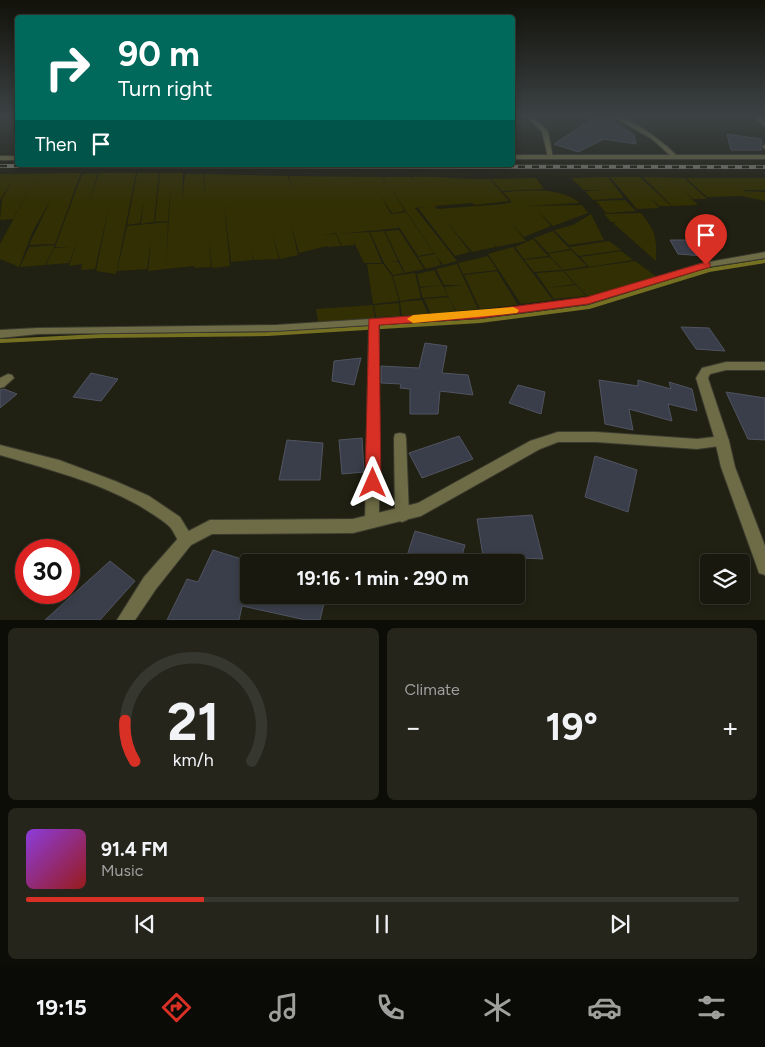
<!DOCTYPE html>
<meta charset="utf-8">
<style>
body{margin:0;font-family:Figtree,sans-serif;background:#25251c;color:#f1f3f6;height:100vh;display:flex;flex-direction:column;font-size:19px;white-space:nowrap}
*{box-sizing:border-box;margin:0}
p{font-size:16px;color:#9fa09e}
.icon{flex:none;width:28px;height:28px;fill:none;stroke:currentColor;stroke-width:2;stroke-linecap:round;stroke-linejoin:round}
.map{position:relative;height:620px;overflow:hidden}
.details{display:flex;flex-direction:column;gap:8px;padding:8px;background:#0d0d08;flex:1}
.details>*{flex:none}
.guide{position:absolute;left:15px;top:15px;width:500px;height:152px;border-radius:5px;box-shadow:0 2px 8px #0003,0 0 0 1px #36372e;background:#00695c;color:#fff;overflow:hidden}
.buttons{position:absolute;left:700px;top:554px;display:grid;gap:10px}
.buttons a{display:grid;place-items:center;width:50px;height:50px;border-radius:5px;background:#18180e;box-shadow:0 2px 8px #0003,0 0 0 1px #36372e;font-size:25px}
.speed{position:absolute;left:15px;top:539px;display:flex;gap:10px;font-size:25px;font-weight:700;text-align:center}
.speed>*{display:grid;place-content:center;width:65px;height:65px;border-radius:50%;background:#18180e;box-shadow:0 2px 8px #0003,0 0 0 1px #36372e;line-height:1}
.speed .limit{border:8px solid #d22;background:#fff;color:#111}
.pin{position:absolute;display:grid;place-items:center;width:42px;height:42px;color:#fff;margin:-51px -21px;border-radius:50% 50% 50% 0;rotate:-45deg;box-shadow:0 0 5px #0007}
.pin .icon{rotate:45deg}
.me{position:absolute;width:55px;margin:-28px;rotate:0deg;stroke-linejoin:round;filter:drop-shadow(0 0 4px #0008)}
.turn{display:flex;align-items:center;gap:18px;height:105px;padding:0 20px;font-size:22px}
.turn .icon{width:65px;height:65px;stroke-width:2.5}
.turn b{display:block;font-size:35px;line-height:42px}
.then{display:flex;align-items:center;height:48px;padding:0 20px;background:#0003;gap:10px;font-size:19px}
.big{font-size:38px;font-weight:700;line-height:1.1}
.details .widget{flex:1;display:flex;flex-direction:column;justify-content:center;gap:8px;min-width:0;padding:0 18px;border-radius:8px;background:#25251c}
.details .dial{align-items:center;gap:0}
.dial svg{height:130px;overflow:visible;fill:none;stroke:#36372e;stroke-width:7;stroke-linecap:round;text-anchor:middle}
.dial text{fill:#f1f3f6;stroke:none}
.song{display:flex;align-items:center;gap:15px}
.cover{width:60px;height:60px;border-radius:8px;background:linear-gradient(135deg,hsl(270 70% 55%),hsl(0 70% 35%))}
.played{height:5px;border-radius:2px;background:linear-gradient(90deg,#d93025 25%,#36372e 25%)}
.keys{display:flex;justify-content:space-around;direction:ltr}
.heat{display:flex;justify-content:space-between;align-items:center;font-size:28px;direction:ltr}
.details .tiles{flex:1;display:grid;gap:8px;grid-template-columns:1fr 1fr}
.widget:last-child{grid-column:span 2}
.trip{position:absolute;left:240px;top:554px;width:285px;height:50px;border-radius:5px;background:#18180e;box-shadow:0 2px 8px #0003,0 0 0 1px #36372e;font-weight:700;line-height:50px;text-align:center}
.tab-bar{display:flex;height:80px;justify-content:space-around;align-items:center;background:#0a0a06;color:#9fa09e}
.tab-bar .icon{width:35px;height:35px}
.tab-bar .active{color:#d93025}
.tab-bar b{font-size:22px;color:#f1f3f6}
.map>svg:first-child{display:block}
.green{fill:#312f03}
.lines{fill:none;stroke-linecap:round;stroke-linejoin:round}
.stream{stroke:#757022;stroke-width:4}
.building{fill:#3a3e4a;stroke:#505461}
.minor-casing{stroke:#3b3b2f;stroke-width:2}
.tertiary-casing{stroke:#3b3b2f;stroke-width:2}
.minor{fill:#6e6c46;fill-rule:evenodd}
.tertiary{fill:#6e6c46;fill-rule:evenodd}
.rail-casing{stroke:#7d7d72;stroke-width:4}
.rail{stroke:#202013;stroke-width:2.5;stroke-dasharray:7;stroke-linecap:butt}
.route{fill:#d93025;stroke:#8d1f18}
.slow{fill:#f59e0b}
</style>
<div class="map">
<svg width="765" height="620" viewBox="0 0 765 620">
<rect width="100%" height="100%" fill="#202013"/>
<path class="green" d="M81,173L55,244L29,245L41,220H45H41L51,199L32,233L19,267L0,259V244L36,177L13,219L0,220L2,199L14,178L0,200V174Z
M98,173L89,202L99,173H136L116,274L96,271L109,206L95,269L81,270L82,264L69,266L77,240L69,263L46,265L54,248L70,247H55L82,174Z
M137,173H159L154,222L141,224L144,201L140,223L127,225Z
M160,173H183L182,200L185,174H203L205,196L204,174L288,176L292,188L289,176L381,177L388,187L382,177H411L417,183L412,177C438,176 463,180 490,179L509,201L475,205L472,203L435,206L437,209L503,204L512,202L503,192C528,191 559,186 580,203L525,206L582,205L588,213L553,226L538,211L551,226L524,237L511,223L526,241L497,247L493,242L496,247L472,252L447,222L470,252L455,256L418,208L428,206L415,208L457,261L443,265L436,255L441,265L426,269L418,257L435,254L391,189L405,211L392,213L381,196L391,214L406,212L434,253L418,256L395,221L399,228L338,234L369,232L382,263H364L354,242V245L342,246L336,233L323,235L336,234L341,246L328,247L327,246L299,253L291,224L298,255L280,259L272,233L279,259L254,260L252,252L253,260L231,262L224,203L230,266L212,268L209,240L211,267L195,268L194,266L148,271L151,241L147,269L117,271L127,226L168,222L166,267L171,183L168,221L155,222Z
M608,177L624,198L593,200L585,191L606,190H584L571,178Z
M610,177H640L671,206H659L651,198L659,208L637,209Z
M643,177L684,178L707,199H693L683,190L698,205L672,206Z
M536,178L544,189L502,191L491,179Z
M686,178H765V190H745L741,188L749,194L746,191L765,192V201L741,196L707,197Z
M625,200L636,211L606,213L596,201Z
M641,213C655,231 657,236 656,261L613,223L617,222H611L604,214Z
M591,214L604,240L569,245L554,230L573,225Z
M399,230L424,269L405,273L385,231Z
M384,231L398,261L391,262H398L404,273L393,275L384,263L370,232Z
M553,231L570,249L548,253L534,238Z
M533,239L548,256L524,259L515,247Z
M609,241L621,250L579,256L569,247Z
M55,245L45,265L20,267L29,247Z
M513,247L553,300L521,304L488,254Z
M571,250L587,266L563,270L548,254Z
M621,251L633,260L589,267L580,257Z
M488,256L497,270L463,274L458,263Z
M550,257L562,270L534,272L524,260Z
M635,261L657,277L641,283L639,281L640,283L614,292L587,296L564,271Z
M367,264H383L392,276L399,301L373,304Z
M457,264L478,309L456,311L444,287L464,285H444L436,269Z
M434,270L448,296L423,298L420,288L441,285L420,287L417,274Z
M497,271L518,305L480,309L464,275Z
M563,271L575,284L546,288L576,285L586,296L554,299L536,273Z
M415,273L421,298L400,301L393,276Z
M449,297L455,311L431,314L424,299Z
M422,300L428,314L402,316L400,302Z
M399,303L400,316L376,317L374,305Z
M373,305L375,319L318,322L316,309Z"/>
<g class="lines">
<path class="stream" d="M0,341L100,336L268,334L480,321L589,307L709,270L765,261"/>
</g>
<path class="building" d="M607,117L634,135L636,144L604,139L578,152L554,144L592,119Z
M727,134L761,139L762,144L760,147L762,150H731Z
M670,240H694L704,256L678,254Z
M681,327L709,328L725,351L696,349Z
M425,343L447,346L442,373L468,375L473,395L440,391L438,414H410V389L400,388L401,384L381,383V366L419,368Z
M361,358L354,385L332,381L334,361Z
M91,373L118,379L101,401L73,397Z
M599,380L638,386V380L671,389L669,382L692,389L697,411L668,404L672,421L629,409L633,430L605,424Z
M518,385L545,392L541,414L509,403Z
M4,389L17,394L0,408V390Z
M726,392L765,398V440L748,439Z
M459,436L473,459L422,478L409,453Z
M362,438L364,472L342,474L339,440Z
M287,440L323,443L320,480H279Z
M595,456L637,470L628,512L585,497Z
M532,515L543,559L483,556L477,519Z
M415,531L465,545L460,562H405Z
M213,550L251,562H249L239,595H326L320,620H306L242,606L239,620H167L187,579L198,582Z
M110,561L135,581L100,620H45Z"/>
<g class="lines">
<g class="minor-casing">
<path id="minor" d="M527,117H533L548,131L553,158L548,157L542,132Z
M614,117C632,117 666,144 678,157L673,158L652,139Z
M752,117H759L765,121V126Z
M765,144V149L762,147Z
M374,319L379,322V521L377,526L372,528L367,526L365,521L369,322Z
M8,374L12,375L14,378L4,387L0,388V378Z
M400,433L405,434L406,438L409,515L407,520L402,522L397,520L395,515L394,438L395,434Z
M722,436L727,437L729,441L735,467L765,546V575L759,573L757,567L721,467L715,441L717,437Z
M0,445L59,460L115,481L149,496L180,517L194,540L191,545L186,547C177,544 176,534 170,527C163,520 146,510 138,505C95,481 47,469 0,455Z"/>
</g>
<g class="tertiary-casing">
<path id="tertiary" d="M512,155H765V159H512Z
M0,156H18V160H0Z
M765,252V258L707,267L588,304L480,318L276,331L38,334L0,338V330L38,328L276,325L480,312L587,298L703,263Z
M726,362H765V370H726L710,374L708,378L729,441L727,445L697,449L596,442H558L540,449L421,516L353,533L212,534L191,545L156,589L135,620H117L144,577L181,535L210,520L353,519L418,503L530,441L558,432H596L697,439L714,437L696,378L702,368Z"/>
</g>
<use href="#minor" class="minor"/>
<use href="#tertiary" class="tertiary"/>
<g class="rail-casing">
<path id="rail" d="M0,166L765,167"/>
</g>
<use href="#rail" class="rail"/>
</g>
<linearGradient id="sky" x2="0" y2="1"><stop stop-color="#12120a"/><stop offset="0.57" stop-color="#3c4244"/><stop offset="1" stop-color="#3c4244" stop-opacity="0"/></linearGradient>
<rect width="765" height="204" fill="url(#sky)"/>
<path class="route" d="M706,262L710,263V267L588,304L480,318L379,325L381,483L378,488L373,490L367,488L365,483L369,319L480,311L587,297Z"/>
<path class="slow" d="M513,307L519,310L517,313L413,323L407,319L413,315Z"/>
</svg>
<div class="buttons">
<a><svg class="icon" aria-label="layers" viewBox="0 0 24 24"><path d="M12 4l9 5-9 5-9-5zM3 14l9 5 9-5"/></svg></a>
</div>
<div class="speed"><div class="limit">30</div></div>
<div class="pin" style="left:706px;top:265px;background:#d93025"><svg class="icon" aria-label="arrive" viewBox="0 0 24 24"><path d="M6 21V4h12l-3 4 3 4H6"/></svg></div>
<svg class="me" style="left:373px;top:483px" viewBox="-20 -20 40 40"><path d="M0-17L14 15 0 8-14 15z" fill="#d93025" stroke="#fff" stroke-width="4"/></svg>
<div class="trip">19:16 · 1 min · 290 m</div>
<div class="guide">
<div class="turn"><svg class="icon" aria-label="right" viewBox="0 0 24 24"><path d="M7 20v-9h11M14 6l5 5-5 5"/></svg><div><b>90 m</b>Turn right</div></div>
<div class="then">Then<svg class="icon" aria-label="arrive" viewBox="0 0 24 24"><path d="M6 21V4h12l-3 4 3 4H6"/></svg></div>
</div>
</div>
<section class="details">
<div class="tiles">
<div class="widget dial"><svg viewBox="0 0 100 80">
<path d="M14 69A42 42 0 1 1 86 69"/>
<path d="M14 69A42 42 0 0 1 8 44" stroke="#d93025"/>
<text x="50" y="56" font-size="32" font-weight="700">21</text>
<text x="50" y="72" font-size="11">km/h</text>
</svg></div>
<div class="widget"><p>Climate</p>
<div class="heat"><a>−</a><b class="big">19°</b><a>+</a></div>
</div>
<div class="widget">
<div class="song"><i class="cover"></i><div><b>91.4 FM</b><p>Music</p></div></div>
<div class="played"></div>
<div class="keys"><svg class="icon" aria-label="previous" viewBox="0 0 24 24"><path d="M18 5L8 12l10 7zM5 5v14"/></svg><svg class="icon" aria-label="pause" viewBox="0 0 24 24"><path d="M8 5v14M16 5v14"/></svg><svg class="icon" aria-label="next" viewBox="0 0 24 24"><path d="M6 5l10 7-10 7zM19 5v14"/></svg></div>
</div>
</div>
</section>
<nav class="tab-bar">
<b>19:15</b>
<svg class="icon active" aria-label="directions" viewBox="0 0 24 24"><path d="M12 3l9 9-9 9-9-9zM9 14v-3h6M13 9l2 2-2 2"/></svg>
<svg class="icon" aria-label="music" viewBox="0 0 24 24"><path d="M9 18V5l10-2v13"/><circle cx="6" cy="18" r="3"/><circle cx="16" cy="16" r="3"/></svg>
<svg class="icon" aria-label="phone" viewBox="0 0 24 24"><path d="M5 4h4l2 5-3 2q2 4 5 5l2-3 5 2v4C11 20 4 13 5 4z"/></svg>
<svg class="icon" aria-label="climate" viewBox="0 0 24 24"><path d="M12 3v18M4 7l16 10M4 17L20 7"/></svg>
<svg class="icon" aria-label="car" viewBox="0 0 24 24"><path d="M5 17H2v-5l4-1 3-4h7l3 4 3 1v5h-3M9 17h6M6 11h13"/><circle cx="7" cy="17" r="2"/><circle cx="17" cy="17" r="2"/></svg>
<svg class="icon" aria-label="filters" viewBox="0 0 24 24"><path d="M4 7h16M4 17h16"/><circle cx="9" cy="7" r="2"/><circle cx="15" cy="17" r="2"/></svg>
</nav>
